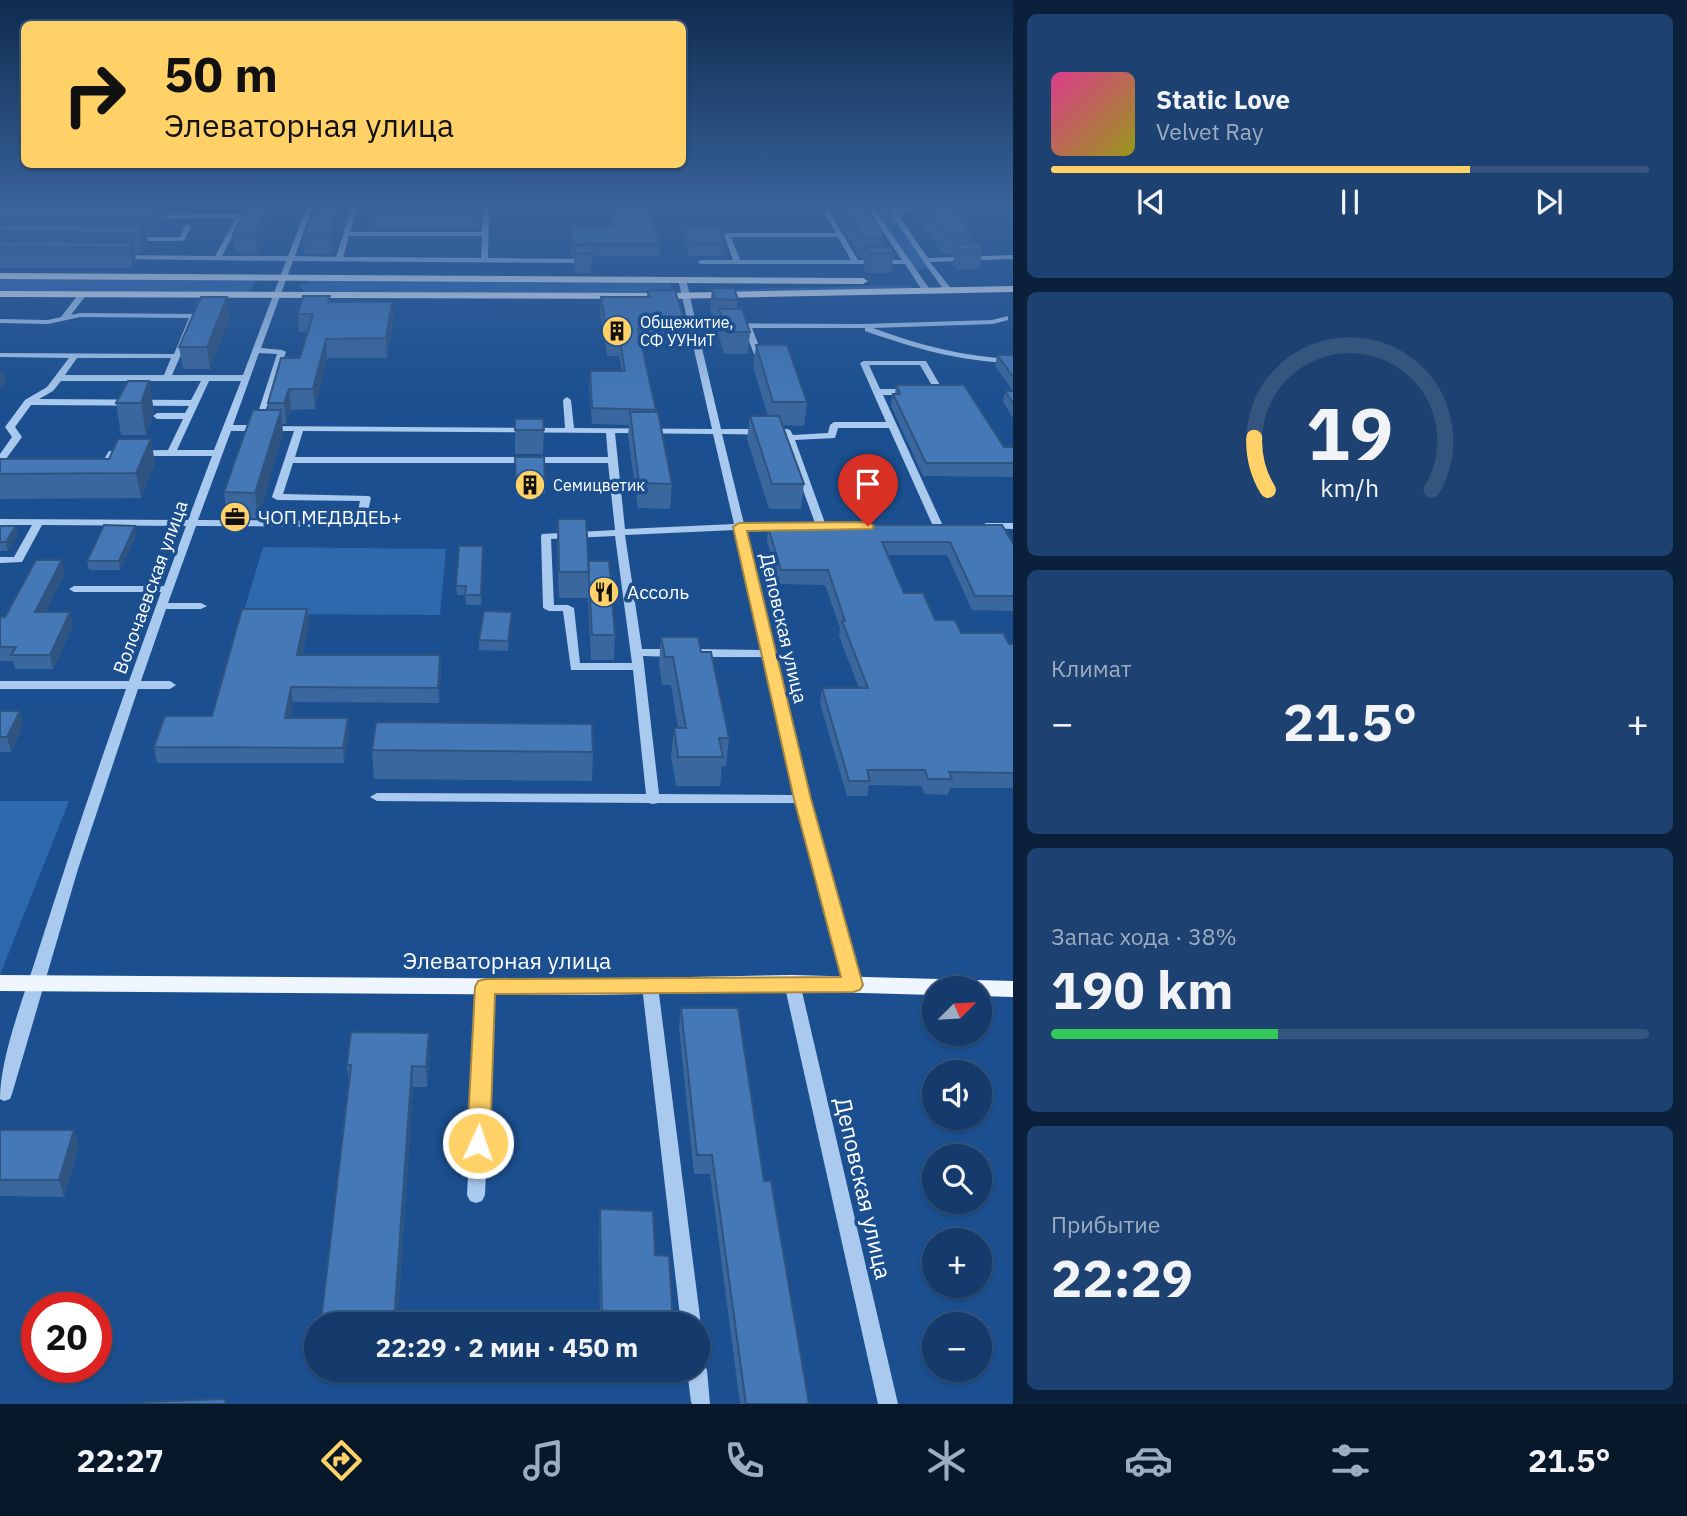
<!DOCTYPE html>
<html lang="ru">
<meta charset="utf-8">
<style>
body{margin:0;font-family:"IBM Plex Sans",sans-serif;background:#1d4271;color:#f1f3f6;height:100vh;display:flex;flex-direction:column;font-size:26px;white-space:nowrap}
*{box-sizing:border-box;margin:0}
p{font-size:23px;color:#9dadc1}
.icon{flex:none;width:38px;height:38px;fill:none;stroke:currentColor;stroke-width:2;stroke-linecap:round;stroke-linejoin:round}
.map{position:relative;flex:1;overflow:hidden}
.panel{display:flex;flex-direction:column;gap:14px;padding:14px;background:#0b203b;width:674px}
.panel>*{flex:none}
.top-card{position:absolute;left:21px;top:21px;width:665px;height:147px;border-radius:10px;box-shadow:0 2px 5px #0004,0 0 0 2px #33557e;background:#ffd166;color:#111;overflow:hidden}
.needle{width:46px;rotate:66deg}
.controls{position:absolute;left:922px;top:976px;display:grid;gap:14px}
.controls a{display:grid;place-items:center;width:70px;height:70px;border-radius:50%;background:#143b6b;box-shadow:0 2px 5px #0004,0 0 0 2px #33557e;font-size:35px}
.speed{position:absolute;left:21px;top:1292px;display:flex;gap:14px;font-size:35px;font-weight:700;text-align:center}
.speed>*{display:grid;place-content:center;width:91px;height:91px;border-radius:50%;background:#143b6b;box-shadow:0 2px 5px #0004,0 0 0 2px #33557e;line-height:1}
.speed .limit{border:10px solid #d22;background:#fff;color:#111}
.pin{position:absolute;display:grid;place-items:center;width:60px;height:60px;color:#fff;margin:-72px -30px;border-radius:50% 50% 50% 0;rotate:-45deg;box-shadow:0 0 7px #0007}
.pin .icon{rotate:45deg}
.me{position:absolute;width:77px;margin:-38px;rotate:3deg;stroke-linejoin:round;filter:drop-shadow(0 0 5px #0008)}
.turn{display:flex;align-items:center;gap:24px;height:147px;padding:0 28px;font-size:32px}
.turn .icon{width:91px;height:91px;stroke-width:2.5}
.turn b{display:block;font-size:49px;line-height:60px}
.big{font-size:52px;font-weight:700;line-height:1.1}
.panel .tile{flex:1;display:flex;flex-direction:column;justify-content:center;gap:10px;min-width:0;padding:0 24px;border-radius:10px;background:#1d4271}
.panel .dial{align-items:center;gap:0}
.dial svg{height:182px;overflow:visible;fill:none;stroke:#33557e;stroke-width:7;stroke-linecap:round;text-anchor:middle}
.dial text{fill:#f1f3f6;stroke:none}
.song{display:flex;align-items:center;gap:21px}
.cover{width:84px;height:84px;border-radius:10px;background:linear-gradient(135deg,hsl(330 70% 55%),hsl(60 70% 35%))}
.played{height:7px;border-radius:4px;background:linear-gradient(90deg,#ffd166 70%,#33557e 70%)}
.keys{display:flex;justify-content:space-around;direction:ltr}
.heat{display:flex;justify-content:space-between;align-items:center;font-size:38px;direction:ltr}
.charge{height:10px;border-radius:5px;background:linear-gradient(90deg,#34c759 38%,#33557e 0)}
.trip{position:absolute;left:304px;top:1312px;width:406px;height:70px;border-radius:35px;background:#143b6b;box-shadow:0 2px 5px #0004,0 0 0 2px #33557e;font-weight:700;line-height:70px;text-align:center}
.menu{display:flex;height:112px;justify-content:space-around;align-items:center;background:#08182b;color:#9dadc1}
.menu .icon{width:49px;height:49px}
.menu .selected{color:#ffd166}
.menu b{font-size:32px;color:#f1f3f6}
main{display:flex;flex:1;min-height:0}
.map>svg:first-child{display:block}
.green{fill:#2e69ad}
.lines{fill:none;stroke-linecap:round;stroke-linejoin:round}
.minor{fill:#a9c9ee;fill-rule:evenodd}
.major{fill:#f0f6ff;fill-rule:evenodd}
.wall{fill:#3a679d}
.shaded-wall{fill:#305480}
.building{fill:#4478b7;stroke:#305480;stroke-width:2}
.route{fill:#ffd166;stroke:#a68842;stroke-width:2}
.labels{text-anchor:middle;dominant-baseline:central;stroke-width:7;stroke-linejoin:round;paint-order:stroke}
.far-poi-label{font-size:16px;fill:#fff;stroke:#1b4f8f;text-anchor:start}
.poi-label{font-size:19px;fill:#fff;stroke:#1b4f8f;text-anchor:start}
.street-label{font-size:19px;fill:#fff;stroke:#1b4f8f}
.near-street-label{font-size:23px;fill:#fff;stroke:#1b4f8f}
</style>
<main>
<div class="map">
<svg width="1014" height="1404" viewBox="0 0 1014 1404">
<rect width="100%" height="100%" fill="#1b4f8f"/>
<path class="green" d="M870,206H889L933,269L909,270Z
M0,279H257L250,292L0,291Z
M312,280L670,282L672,293L307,292L301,289L299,285Z
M911,285L913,289L708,291L710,290Z
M263,547L446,549L440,615L243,614Z
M0,801H69L0,975Z"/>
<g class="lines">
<path class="minor" d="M307,206H313L295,256L336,257L352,206H358L350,232H482L483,206H489L488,258L588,259L592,261L588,263L293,261L261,348L282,350L286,352L260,426L565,428L563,400L567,397L571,400L574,428L712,429L678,279L682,277L686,279L696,323L861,324L992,320L1008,316V320L993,324L873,328C919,345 964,357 1014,359V363C961,362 914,348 865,331V328H752L762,354L758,356L754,354L744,328L697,327L721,429H787L790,430L793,435L828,433L830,425L834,422H886L860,363L864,361H926L944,392L940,395L929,394V390L934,389L920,365H869L880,389H910L914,392L910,395H883L943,526L942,528L938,529L933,526L889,428H838L835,438L795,440L825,523L831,524V528L821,530H745L809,799L861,985L859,989L853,991L847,989L845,985L796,803H658L653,804L648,803L377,801L370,797L377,793L646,794L633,670H571L563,611H549L543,608L541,536L542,534L615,530L608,463H293L283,494L369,496L371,498L365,524L360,527L196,526L168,603H201L207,606L201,609H166L141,681H170L176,685L170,689H138L78,869L12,1094L10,1099L4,1101L0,1099C0,1059 22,1001 35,961C64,870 94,779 126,689H0V681H129L161,592H74L69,589L74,586H164L186,526L42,525L22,562L0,563V557H14L32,525H0V519L188,520L212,456H115L105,473H99L97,471L109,451L168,450L183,419H157L153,416L157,413H185L189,406L31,405L15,427L22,437L3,463L0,464V454L12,437L5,427L25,400L47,387L69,358L0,357V353L174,354L189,318L80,317L48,324L0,323V319L48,320L61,317L80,292H83L87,294L71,315L80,313L194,314L198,316L172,375H243L286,261L119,259L115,257L119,255L215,256L236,218L144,219L141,217L144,215L240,214L243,216L222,256H288ZM349,236H482L481,258L343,257ZM259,353L277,354L254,425H233ZM77,358H171L164,375H65ZM61,381H201L191,400L39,399L53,391ZM209,381H241L214,450H177ZM231,431H294L272,497L277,500L360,501L356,521L198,520ZM303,431L606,433L608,457H295ZM615,433L713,434L734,524L625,529ZM722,434L783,435L815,523L744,524ZM735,530L762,650L695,649L689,653L695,657H763L794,795L659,794L643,656L674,657L680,653L674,649H642L625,535ZM615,536L632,663H580L574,608L568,605H554L551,539Z
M820,206H826L858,260H902L866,206H872L931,291L930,293H924L905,264H701L697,262L701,260H733L724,235L727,233H836ZM731,237H838L851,260H740Z
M886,206L894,208L976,206L955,211L896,212L928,258L1014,255V259L930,262L953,291L946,293L923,261Z
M188,224L191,226L185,239L182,241H130L127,239L130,237H180L185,226Z
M986,523H1014V529L982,528L981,526Z
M792,977L798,979L800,983L898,1404H878L784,983L786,979Z
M650,980L656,982L658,986L701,1325L698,1331V1325H681L642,986L644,982Z
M486,981L492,983L494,987L485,1195L482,1201L476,1203L470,1201L467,1195L478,987L480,983Z
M698,1361L704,1363L707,1370L710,1404H692L691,1402L687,1370H698Z"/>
<path class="major" d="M0,273L863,278L868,281L863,284L0,279Z
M1014,286V292L669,299L0,297V291L669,293Z
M0,975L593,979L792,975L1014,981V997L980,996V989H934V995L792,991L593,995L0,991Z"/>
</g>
<path class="wall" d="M0,206H170V207L167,212H160L162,221L153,235H146L148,244L142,253H135L136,262L133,268H0Z
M247,206H272L273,219L257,253H235L233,234Z
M315,206H349L348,210H346L331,254H305L304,234Z
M373,206H479L478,229H373L372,211Z
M609,206H665V210H662L661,214L652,218L660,244V256H592L591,273H574V256H572L570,238L571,226H612Z
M831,206H865L885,238L883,247L894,253L891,273H867L863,267L865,257H859Z
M916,206H950L972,234L970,244L983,249L979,269L958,270L953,264L954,254L944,255L915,214Z
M685,228L724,243L723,256H689L684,241Z
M712,288L738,300L737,309L750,332L748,354H724L717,330V320H714L710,309Z
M647,291L687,329L686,344H642L672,484L670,509L638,508L628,436L629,425L592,424L589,387L590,371H622L619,356H607L600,311L601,297H647Z
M330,296V302H392L393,320L387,358H327L315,409L291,410L286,424H282L283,434L258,518H227L224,492L268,410V403L300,358L307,332H299L298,314Z
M230,318L210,369H183L179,347Z
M756,345L807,402L804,426L782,425L804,484L801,509H769L747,439L750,416H768L753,367Z
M997,355H1014V420L1003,402L1005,391H1013L995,366Z
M149,381L154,412L146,435H121L116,403Z
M896,385L1004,447H1014V477L923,476L891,406L893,394H895Z
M515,419L544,430L543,454H515Z
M515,457L545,485V494H516Z
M0,459L155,463L141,498L0,499Z
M558,519L588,561L615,635L614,660H591L588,597V598H559L557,544Z
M812,525L1014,545V611L972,610L947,555H888L904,593L935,620L961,633L1009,644H1014V788H950L948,795L925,794L921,786L869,785L867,796H847L820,703L822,688H859L839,636L840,628L825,585L779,584L767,541L768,527L811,528Z
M0,526L18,535L8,551H0Z
M136,535L120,570H89L87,561Z
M483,555L481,605H466L465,595H457L456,586Z
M65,573L45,612L73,625L53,669H15L13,661H0V617H5Z
M307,609L309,624L302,655H440L441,670L439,703L293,702L290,718L349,733L344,763H157L154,747L212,716Z
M512,612L508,651L479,650V640Z
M661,637L701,652L729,738L726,766H722L720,786H676L671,757L674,728H678L671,685H662L659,664Z
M0,711H20L23,726L11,752H0Z
M372,750L593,752L592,781L374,779Z
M681,1008L764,1181L809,1404H740L710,1174H694L679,1027Z
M430,1053L427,1087H413L397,1325H321L349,1082L347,1065Z
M0,1130H74L79,1146L64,1197L0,1196Z
M600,1209L655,1255L673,1325H600L599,1225Z
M601,1370H674L673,1376L601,1373Z"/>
<path class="shaded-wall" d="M156,206H160L162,221L153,235L151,216Z
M269,206H272L273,219L257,253L255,234Z
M339,206H345L346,210L331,254L330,235Z
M652,206H662L661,214L648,219V208Z
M145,225L148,244L142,253L139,233Z
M133,242L136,262L133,268L130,248Z
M227,297L230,318L210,369L207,347Z
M392,302L393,320L387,358L386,338Z
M326,339L327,358L315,409L313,389Z
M3,369L6,381L0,389V373Z
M149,381L154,412L146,435L141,403Z
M289,389L291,410L286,424L284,403Z
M281,410L283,434L258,518L255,493Z
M151,439L155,463L141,498L136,473Z
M16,526L18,535L8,551L6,542Z
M135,526L136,535L120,570L119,561Z
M62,560L65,573L38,625L35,612Z
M307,609L309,624L299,669L297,655Z
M70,612L73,625L53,669L50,655Z
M512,612V622L508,651V641Z
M440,655L441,670L439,703L438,688Z
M291,687L293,702L286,733L285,718Z
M20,711L23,726L11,752L7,737Z
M348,718L349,733L344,763L343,748Z
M429,1033L430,1053L427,1087L426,1067Z
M412,1066L413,1087L397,1325H394Z
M74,1130L79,1146L64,1197L59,1180Z"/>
<path class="building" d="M0,206H156L151,216H0Z
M247,206H269L255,234H233Z
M315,206H339L330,235L304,234Z
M373,206H478V211H372Z
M611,206H652L648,208L660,244H573L571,226H614Z
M844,206H865L885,238H862Z
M926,206H950L972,234L947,235Z
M0,225H145L139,233L0,232Z
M685,228H718L724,243H690Z
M0,241L133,242L130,248H0Z
M979,243L983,249L962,250L956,244Z
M592,245V253H575L574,246Z
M866,247H891L894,253H870Z
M712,288H734L738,300L715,299Z
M675,290L687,329H638L656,410L592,408L590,371H625L620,341H608L601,297H650L647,291Z
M303,296H330L328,302H392L386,338L326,339L313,389H289L284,403H268L281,358H300L313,314H298Z
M201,297H227L207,347H179Z
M719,309H742L750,332H726Z
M756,345H787L807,402H773Z
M997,355H1014V378Z
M128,381H149L141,403H116Z
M896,385H964L1004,447H1014V463H926L893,394H900Z
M1005,391H1014V405Z
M253,410H281L255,493L224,492Z
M630,412H658L672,484L639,483Z
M750,416H779L804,484H772Z
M515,419H543L544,430H515Z
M118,439H151L136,473L0,474V459H109Z
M515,457H544L545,485H516Z
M558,519H586L589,572H559Z
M104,525L135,526L119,561H87Z
M812,525H1002L1014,545V596H975L950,542H882L904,593H923L935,620H955L961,633H1003L1009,644H1014V773L949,772L952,779H928L925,770H867L870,781H849L822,688H868L842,621H845L828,570H781L768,527L813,528Z
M0,526H16L6,542H0Z
M459,546H483L481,595H465L466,586H456Z
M36,560H62L35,612H70L50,655H11L16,647H0V617H5Z
M588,561H609L615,635H592Z
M242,609H307L297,655H440L438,688L291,687L285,718H348L343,748L154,747L165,716H212Z
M484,611L512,612L508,641L479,640Z
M661,637H698L701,652H711L729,738H719L723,757H678L674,728H686L673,657H665Z
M0,711H20L7,737H0Z
M376,722L592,724L593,752L372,750Z
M681,1008H738L764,1181H771L809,1404H746L712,1155H697Z
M351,1032L429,1033L426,1067L412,1066L394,1322L321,1321L351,1065H347Z
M0,1130H74L59,1180H0Z
M600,1209L653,1211L655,1255L669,1256L673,1325H602Z
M226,1399L225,1404H143L144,1402Z"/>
<linearGradient id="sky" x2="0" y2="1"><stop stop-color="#0f2b4f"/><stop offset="0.51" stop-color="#39639b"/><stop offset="1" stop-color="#39639b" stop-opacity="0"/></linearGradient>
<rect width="1014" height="403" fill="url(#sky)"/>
<path class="route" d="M868,522L874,526L872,529L747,531L811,799L863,985L860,990L853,992L495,994L490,1143L486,1149L478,1152L470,1149L467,1143L475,987L478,981L486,979L841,977L794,799L733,527L739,523Z"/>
<defs>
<g id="building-disc" transform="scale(1.575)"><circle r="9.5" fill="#ffd166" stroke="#1b4f8f"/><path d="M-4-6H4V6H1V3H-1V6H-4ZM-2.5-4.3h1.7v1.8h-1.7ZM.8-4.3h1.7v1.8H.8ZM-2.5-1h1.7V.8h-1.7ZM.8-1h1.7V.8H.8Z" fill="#111"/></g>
<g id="office-disc" transform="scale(1.575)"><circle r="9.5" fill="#ffd166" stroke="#1b4f8f"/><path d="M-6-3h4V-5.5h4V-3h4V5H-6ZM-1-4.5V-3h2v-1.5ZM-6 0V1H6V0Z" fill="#111"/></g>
<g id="restaurant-disc" transform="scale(1.575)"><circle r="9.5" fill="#ffd166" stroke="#1b4f8f"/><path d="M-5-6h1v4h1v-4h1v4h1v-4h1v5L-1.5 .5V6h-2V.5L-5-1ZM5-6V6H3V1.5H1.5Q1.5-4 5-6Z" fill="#111"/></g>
</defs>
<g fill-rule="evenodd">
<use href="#building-disc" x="617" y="331"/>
<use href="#building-disc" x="530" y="485"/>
<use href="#office-disc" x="235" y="517"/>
<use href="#restaurant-disc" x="604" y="592"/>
</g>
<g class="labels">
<g class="far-poi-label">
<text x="640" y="322">Общежитие,<tspan x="640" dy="18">СФ УУНиТ</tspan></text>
<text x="553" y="485">Семицветик</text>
</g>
<g class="poi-label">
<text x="258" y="517">ЧОП МЕДВДЕЬ+</text>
<text x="627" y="592">Ассоль</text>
</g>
<g class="street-label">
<text transform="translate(150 587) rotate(-70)">Волочаевская улица</text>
<text transform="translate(784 628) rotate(77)">Деповская улица</text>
</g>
<g class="near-street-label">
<text x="507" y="960">Элеваторная улица</text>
<text transform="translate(864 1188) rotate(77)">Деповская улица</text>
</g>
</g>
</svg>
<div class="controls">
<a><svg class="needle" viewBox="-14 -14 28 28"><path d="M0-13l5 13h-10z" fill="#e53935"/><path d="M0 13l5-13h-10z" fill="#9dadc1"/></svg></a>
<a><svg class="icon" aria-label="sound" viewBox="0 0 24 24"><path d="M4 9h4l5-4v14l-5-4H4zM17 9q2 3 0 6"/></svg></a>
<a><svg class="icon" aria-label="search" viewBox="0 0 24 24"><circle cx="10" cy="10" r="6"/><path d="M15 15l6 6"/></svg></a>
<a>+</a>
<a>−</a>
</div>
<div class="speed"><div class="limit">20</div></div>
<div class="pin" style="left:868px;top:526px;background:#d93025"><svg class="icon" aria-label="arrive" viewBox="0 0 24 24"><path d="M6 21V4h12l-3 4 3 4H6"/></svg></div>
<svg class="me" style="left:478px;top:1143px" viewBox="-20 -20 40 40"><circle r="17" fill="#ffd166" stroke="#fff" stroke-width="3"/><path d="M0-11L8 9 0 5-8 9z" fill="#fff"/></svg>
<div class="trip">22:29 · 2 мин · 450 m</div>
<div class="top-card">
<div class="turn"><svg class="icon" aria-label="right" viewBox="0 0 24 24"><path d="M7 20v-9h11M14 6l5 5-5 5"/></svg><div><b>50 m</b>Элеваторная улица</div></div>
</div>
</div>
<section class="panel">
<div class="tile">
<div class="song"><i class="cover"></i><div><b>Static Love</b><p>Velvet Ray</p></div></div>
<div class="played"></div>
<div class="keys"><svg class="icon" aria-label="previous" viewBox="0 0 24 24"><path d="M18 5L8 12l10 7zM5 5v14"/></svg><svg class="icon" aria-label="pause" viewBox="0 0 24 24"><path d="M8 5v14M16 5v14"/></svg><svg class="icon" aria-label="next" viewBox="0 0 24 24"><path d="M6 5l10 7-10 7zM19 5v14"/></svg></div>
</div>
<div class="tile dial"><svg viewBox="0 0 100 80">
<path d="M14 69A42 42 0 1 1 86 69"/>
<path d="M14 69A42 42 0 0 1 8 46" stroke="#ffd166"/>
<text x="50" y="56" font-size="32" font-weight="700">19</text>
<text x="50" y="72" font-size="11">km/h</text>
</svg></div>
<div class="tile"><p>Климат</p>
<div class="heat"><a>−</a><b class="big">21.5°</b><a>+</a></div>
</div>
<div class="tile"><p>Запас хода · 38%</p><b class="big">190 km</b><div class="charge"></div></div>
<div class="tile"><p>Прибытие</p><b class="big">22:29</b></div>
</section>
</main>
<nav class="menu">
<b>22:27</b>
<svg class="icon selected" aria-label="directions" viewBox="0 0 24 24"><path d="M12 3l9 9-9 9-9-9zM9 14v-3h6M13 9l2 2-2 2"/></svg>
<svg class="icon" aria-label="music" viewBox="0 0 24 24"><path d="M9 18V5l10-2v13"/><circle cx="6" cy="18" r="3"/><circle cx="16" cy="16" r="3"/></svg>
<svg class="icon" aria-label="phone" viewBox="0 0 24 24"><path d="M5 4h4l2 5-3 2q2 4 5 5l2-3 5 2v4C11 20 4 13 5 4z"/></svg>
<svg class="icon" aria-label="climate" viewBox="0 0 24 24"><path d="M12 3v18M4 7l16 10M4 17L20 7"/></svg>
<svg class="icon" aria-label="car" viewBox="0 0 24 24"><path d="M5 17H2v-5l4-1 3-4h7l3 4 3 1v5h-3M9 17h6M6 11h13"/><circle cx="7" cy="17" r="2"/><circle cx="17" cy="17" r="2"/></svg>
<svg class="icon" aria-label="filters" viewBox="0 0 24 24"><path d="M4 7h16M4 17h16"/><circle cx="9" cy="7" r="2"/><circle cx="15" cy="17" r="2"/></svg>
<b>21.5°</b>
</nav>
